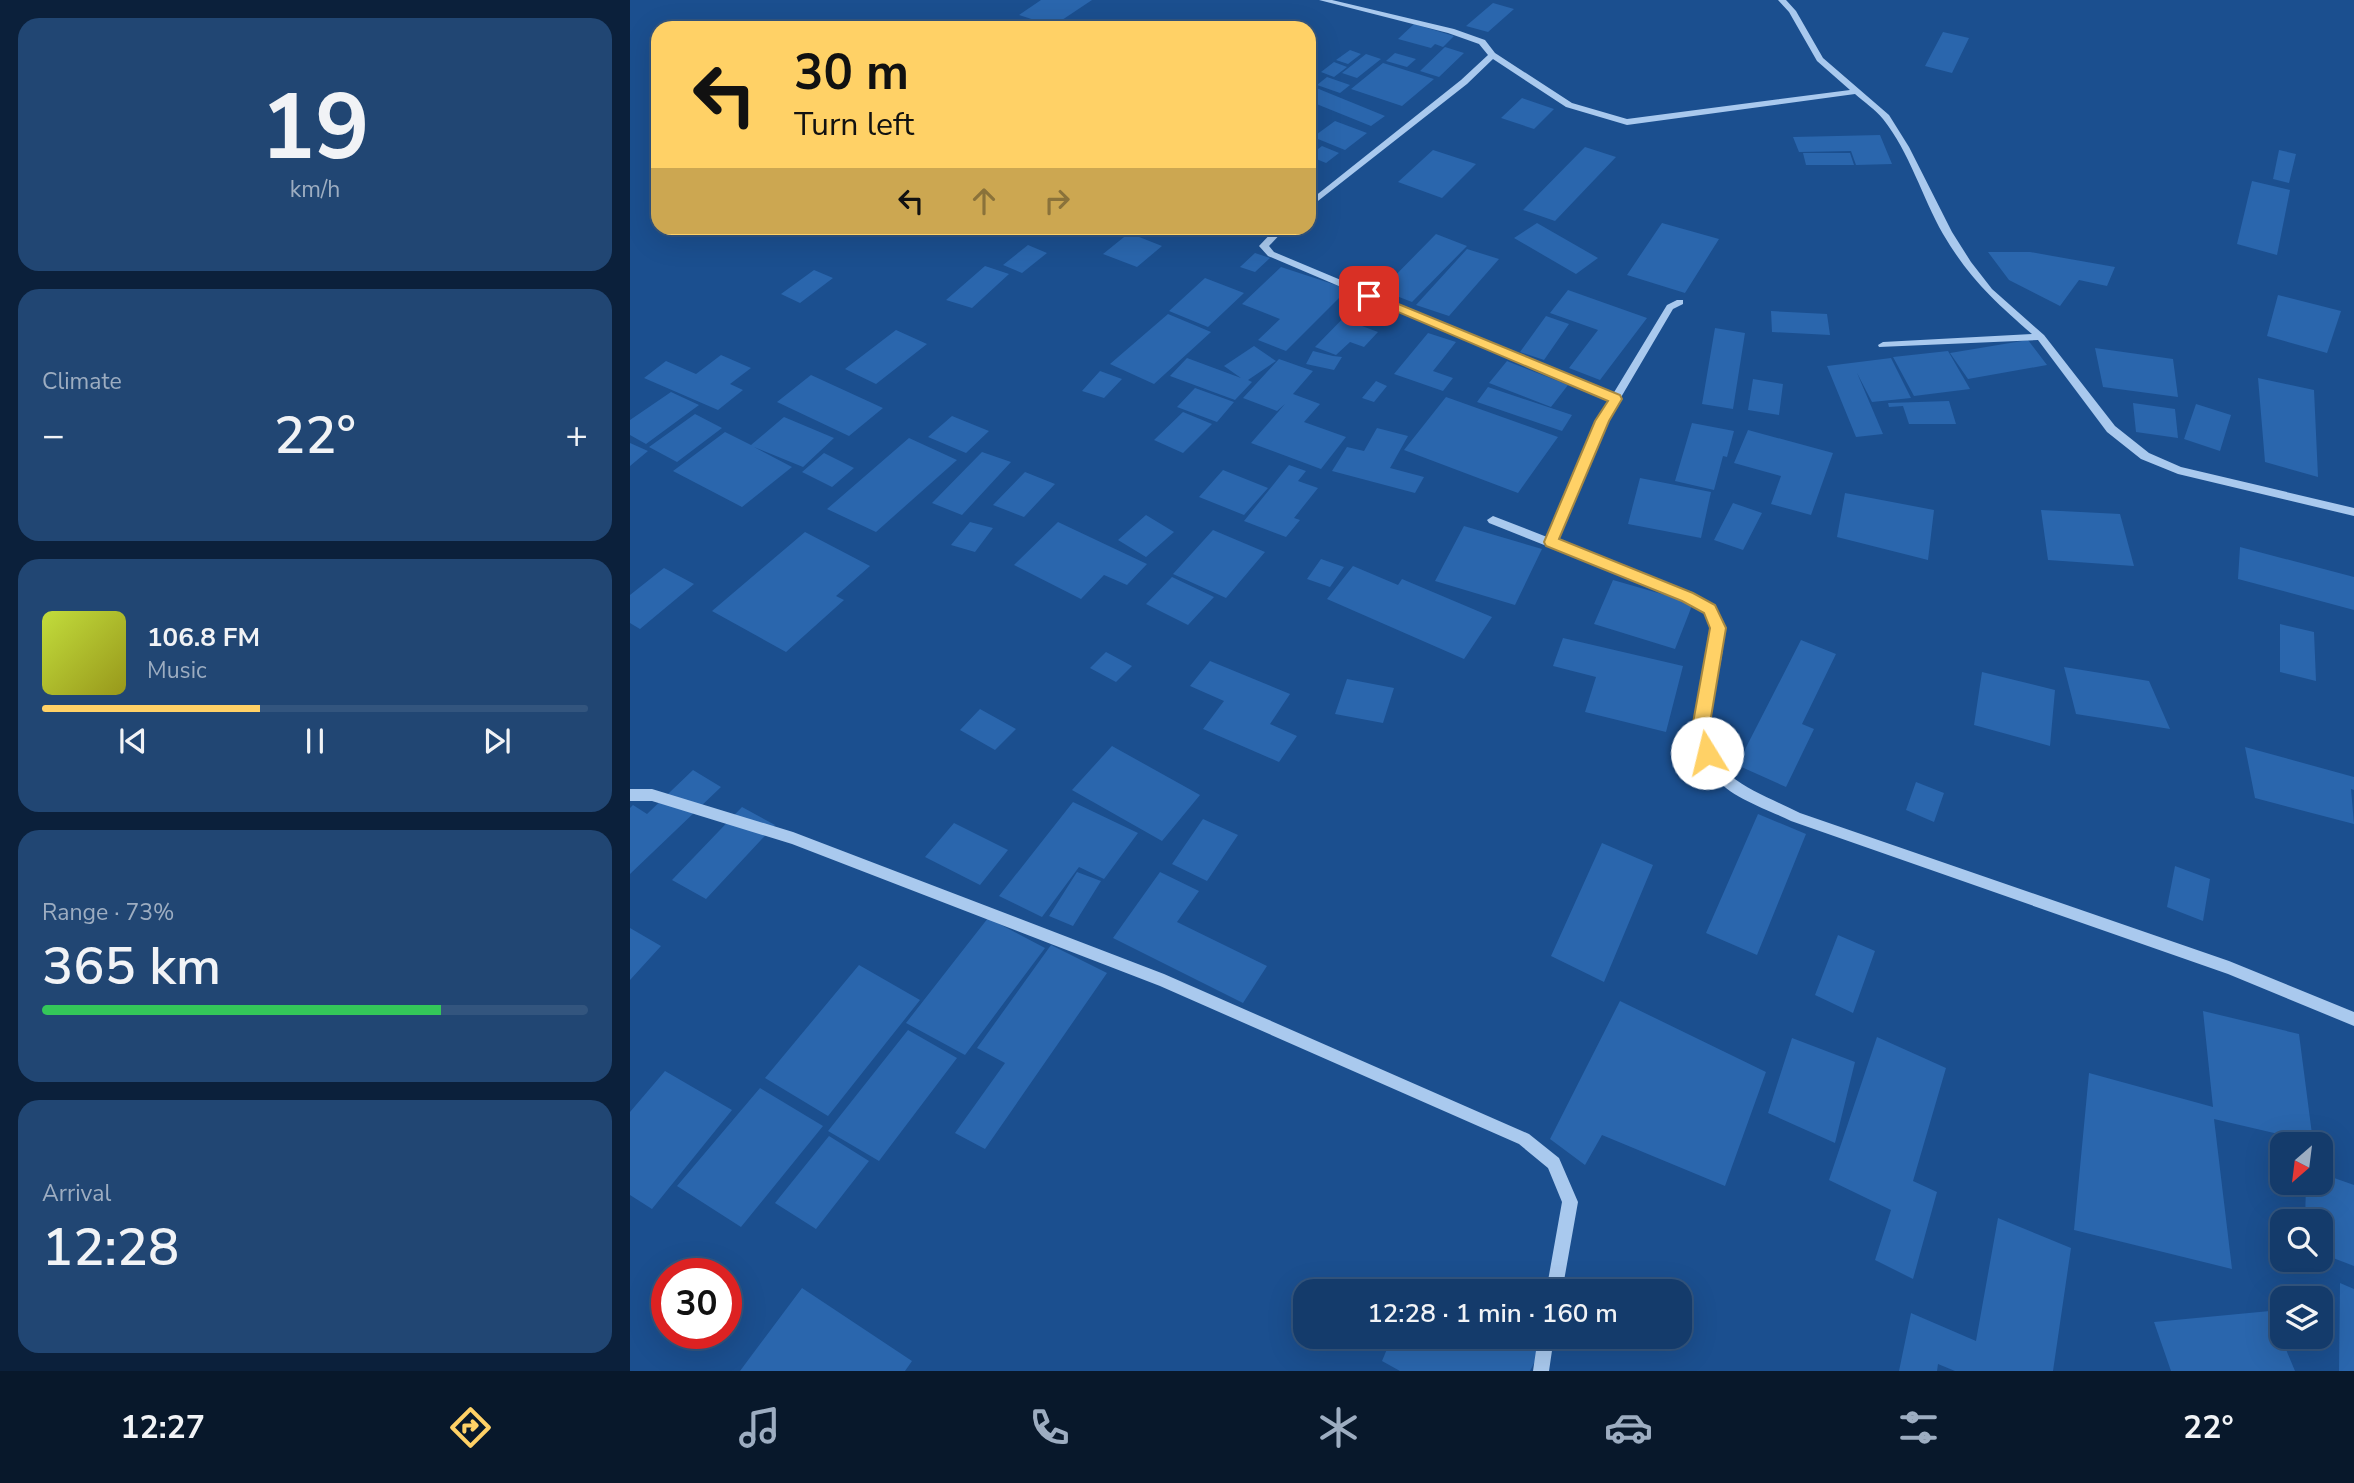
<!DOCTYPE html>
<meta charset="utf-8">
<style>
body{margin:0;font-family:"Nunito Sans",sans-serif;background:#214673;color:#f1f3f6;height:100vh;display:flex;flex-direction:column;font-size:26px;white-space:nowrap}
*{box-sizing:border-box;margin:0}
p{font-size:23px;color:#9dadc1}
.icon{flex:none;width:38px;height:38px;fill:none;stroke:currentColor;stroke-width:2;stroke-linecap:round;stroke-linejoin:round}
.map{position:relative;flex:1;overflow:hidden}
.details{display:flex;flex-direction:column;gap:18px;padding:18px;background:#0b203b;width:630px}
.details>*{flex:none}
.banner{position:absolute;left:21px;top:21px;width:665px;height:214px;border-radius:21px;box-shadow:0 7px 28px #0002,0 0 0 2px #33557e;background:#ffd166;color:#111;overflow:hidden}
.needle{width:46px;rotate:208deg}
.fabs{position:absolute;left:1640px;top:1132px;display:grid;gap:14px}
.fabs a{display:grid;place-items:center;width:63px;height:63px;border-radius:14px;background:#143b6b;box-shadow:0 7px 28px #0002,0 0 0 2px #33557e;font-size:35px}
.speed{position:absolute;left:21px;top:1258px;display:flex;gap:14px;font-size:35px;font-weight:700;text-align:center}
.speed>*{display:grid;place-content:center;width:91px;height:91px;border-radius:50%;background:#143b6b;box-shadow:0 7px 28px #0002,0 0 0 2px #33557e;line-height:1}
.speed .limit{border:10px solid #d22;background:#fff;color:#111}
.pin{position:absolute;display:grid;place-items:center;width:60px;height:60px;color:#fff;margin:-30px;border-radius:14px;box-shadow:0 4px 10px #0006}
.me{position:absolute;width:77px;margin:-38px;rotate:351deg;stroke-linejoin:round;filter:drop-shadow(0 0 5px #0008)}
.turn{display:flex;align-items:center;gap:24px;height:147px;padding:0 28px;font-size:32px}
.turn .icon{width:91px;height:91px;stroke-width:2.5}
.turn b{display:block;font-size:49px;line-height:60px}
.lanes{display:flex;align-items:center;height:66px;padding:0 28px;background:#0003;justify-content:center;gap:35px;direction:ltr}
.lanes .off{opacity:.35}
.big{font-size:52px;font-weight:600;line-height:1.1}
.details .card{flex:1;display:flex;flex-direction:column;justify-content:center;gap:10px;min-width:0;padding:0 24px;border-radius:21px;background:#214673}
.details .dial{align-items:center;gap:0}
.dial b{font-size:91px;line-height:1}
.song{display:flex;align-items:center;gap:21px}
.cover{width:84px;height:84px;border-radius:10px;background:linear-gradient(135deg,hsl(70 70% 55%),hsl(60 70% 35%))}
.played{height:7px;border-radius:4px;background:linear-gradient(90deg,#ffd166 40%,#33557e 40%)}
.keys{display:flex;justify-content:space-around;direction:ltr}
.heat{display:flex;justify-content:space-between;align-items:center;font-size:38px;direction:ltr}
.charge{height:10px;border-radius:5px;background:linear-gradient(90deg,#34c759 73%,#33557e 0)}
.trip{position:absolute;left:663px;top:1279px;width:399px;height:70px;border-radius:21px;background:#143b6b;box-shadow:0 7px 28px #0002,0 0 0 2px #33557e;font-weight:600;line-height:70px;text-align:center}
.tabs{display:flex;height:112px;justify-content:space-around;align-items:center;background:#08182b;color:#9dadc1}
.tabs .icon{width:49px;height:49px}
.tabs .on{color:#ffd166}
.tabs b{font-size:32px;color:#f1f3f6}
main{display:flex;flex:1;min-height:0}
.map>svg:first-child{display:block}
.building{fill:#2a66ad}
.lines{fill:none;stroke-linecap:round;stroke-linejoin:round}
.minor{fill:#a9c9ee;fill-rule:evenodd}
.route{fill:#ffd166;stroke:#a68842;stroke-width:2}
</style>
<main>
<section class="details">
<div class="card dial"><b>19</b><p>km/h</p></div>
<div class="card"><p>Climate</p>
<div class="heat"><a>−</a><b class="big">22°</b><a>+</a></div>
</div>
<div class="card">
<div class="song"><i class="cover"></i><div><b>106.8 FM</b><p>Music</p></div></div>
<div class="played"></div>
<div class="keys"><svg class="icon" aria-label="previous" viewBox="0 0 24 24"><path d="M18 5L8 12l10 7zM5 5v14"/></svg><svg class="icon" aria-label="pause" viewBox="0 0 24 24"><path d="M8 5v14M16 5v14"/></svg><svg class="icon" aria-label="next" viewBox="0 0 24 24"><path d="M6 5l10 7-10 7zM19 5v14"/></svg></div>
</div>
<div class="card"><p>Range · 73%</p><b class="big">365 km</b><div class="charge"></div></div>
<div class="card"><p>Arrival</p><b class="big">12:28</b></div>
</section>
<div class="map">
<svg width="1724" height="1371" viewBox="0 0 1724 1371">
<rect width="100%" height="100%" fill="#1b4f8f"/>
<path class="building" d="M411,0H462L423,26L389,15Z
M863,3L884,9L858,32L836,26Z
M784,24L824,36L813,47L805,44L801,48L768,39Z
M1313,32L1339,38L1322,73L1295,66Z
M815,47L834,53L809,77L790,71Z
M720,50L731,54L718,64L706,60Z
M765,53L786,59L777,67L756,61Z
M736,54L751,59L727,78L712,73Z
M704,62L717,67L704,77L691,72Z
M753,63L804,79L772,106L721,89Z
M697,77L720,85L710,93L687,85Z
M679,85L755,116L741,126L679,101Z
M892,98L924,109L904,129L871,118Z
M705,121L737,133L715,150L683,137Z
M1250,135L1262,164L1226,165L1221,151L1169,152L1163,137Z
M692,146L709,153L696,163L679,156Z
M955,147L986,157L925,221L893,210Z
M803,150L846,164L812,198L768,182Z
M1649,150L1666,154L1659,183L1643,179Z
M1173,153H1220L1224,165H1176Z
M1622,181L1660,190L1647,255L1607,244Z
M907,223L968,258L946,274L884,238Z
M1032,223L1089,239L1055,293L997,275Z
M408,228H445L433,237Z
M499,233L532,246L507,267L473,254Z
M806,234L837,246L782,302L751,290Z
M398,245L417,253L392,273L373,265Z
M837,249L869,259L819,316L786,305Z
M1358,252H1400L1485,267L1477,286L1449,280L1430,306L1379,280Z
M625,253L640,258L625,272L610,267Z
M355,266L379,274L342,308L316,300Z
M651,267L718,289L656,351L628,340L650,319L612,304Z
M184,270L203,278L170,303L151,294Z
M575,278L614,293L578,327L539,311Z
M938,290L1017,318L970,380L939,368L968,330L920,313Z
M1648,295L1711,311L1697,353L1637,336Z
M726,305L745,313L732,326L748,332L734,347L720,342L706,355L685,347Z
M1141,311L1197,314L1200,335L1142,332Z
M538,314L581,332L524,384L480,364Z
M916,316L939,324L914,360L890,352Z
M1085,328L1115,333L1103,409L1072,404Z
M266,330L297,344L246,384L215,369Z
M798,333L826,342L803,371L823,378L813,391L764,374Z
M1398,340L1417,365L1338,379L1320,353Z
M624,346L646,361L618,380L622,382L605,400L540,376L557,358L611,378L594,366Z
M1465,348L1543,359L1548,397L1473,387Z
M683,351L703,356L712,357L704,370L676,364Z
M1318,351L1340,389L1284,396L1263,357Z
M91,355L121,368L100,384L113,390L88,410L14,378L36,361L66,374Z
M1261,358L1281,398L1242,402L1227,373L1253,434L1226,437L1197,366Z
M649,359L683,371L663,394L690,404L674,422L716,437L691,469L621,443L655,404L647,411L613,398Z
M877,361L938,385L921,407L859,383Z
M470,371L492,379L474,398L452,391Z
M181,375L253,408L219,436L147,402Z
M1628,378L1684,390L1688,477L1635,462Z
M1123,379L1153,384L1149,415L1118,410Z
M746,381L757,386L744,402L732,398Z
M858,387L942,415L932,431L847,402Z
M565,388L604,402L587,422L547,407Z
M41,392L69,405L16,444L0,435V420Z
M816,397L928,437L888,493L774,450Z
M1319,401L1326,424H1279L1273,406L1259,407L1258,403Z
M1503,403L1545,409L1548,438L1506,432Z
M1566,404L1601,415L1590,451L1554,439Z
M553,412L582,424L553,453L524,440Z
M65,414L92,428L47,462L19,447Z
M322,416L359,431L336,453L298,437Z
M154,417L204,438L173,467L124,447L162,467L112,507L43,471L95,432L121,445Z
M1062,423L1104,431L1097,457L1093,456L1084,490L1045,481Z
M747,428L778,436L760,468L794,477L785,493L702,471L717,447L734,451Z
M1118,430L1203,453L1181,515L1141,504L1151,476L1104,463Z
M279,438L327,460L246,532L197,509Z
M0,443L18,451L0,466Z
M352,452L381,462L332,515L302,503Z
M194,453L224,468L202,487L172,472Z
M659,465L676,471L668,481L688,488L664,518L670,520L656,537L614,521Z
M593,470L638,488L614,515L569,497Z
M395,472L425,484L394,517L363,505Z
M1010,478L1081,492L1071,538L998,524Z
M1215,493L1304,510L1298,560L1207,537Z
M1103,503L1132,513L1113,550L1084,540Z
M1411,510L1490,514L1504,566L1418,560Z
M516,515L544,532L516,557L488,540Z
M340,522L363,528L345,552L321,545Z
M428,522L517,564L497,585L474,575L451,599L384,565Z
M834,526L912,549L885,605L805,581Z
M583,530L635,552L596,598L543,574Z
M175,532L240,566L206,596L214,600L156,652L82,611Z
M1610,547L1724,577V610L1608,579Z
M691,559L714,567L700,587L677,579Z
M723,566L768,585L772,579L862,617L834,659L697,599Z
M34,568L64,584L10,629L0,623V595Z
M542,577L584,597L558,625L516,604Z
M983,580L1063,603L1045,649L964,624Z
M1650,624L1684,632L1686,681L1650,672Z
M933,638L1053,666L1036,732L955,712L966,677L923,666Z
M1171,640L1206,654L1172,724L1184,729L1156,787L1107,765Z
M476,652L502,666L486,682L460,668Z
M580,661L660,694L640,724L667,736L649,762L573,729L594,701L560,686Z
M1434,667L1519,681L1540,729L1446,714Z
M1352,672L1425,690L1420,746L1344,725Z
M717,679L764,688L753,723L705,714Z
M350,709L386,729L365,750L330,730Z
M482,746L570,795L532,841L442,790Z
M1615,747L1724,777V790L1721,789L1724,824L1625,798Z
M63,770L91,787L0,874V808L3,805L17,814Z
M1286,782L1314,793L1304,822L1276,810Z
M443,802L508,833L474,879L449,867L412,917L369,896Z
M112,807L145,825L76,899L42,880Z
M1128,814L1176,834L1127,955L1076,933Z
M573,819L608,835L577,881L542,864Z
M324,823L378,850L350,885L295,857Z
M972,843L1023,865L974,982L921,956Z
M1545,866L1580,879L1573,921L1537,907Z
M447,872L471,881L443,926L419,916Z
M530,872L569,891L547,922L637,966L613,1003L483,938Z
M358,918L415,948L335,1055L276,1023Z
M0,928L31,946L0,980Z
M1208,935L1245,951L1223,1013L1185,995Z
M421,945L477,973L355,1149L325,1133L375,1063L347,1048Z
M229,965L290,1000L198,1116L135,1078Z
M990,1001L1136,1072L1095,1186L972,1135L955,1165L920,1139Z
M1573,1011L1669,1034L1683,1142L1584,1119L1602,1269L1444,1230L1459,1073L1583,1107Z
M278,1030L327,1058L249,1161L198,1131Z
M1247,1037L1316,1068L1283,1181L1307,1192L1283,1279L1245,1260L1261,1210L1199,1180Z
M1162,1038L1225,1062L1205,1143L1138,1113Z
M35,1071L102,1110L22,1209L0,1195V1112Z
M130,1088L193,1126L111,1227L47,1186Z
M199,1136L239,1161L186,1229L145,1203Z
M1690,1173L1724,1185V1266L1690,1253V1222H1675L1676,1183H1690Z
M1368,1218L1441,1248L1423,1371H1325L1308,1364L1307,1371H1269L1281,1313L1346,1341Z
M1710,1283L1724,1289V1371H1709Z
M172,1288L282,1361L275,1371H110Z
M1640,1311L1665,1371H1541L1524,1322Z
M762,1337H902L915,1342L900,1371H770L752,1361Z"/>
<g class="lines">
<path class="minor" d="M689,0H702L824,29L855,40L865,53L942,103L997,119L1220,90L1187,61L1159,12L1148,0H1156L1166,11L1193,58L1259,115L1279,147L1322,232L1341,262L1362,289L1414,335L1485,426L1519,453L1551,467L1724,508V516L1548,474L1511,459L1477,432L1408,340L1249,347L1248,345L1253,342L1402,334C1364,301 1339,278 1313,234C1292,197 1280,153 1253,119C1246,110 1234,102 1225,94L997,125L936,107L863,59L837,84L679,208V201L831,80L858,55L849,44L818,33Z
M646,228H656L639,246L644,252L983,394L1037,305L1047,300H1053V304L1043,309L977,421L927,541C952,551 1073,593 1084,607C1117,650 1048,729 1100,775C1120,792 1147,801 1170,813L1599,961L1724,1012V1026L1598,974L1161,821C1137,809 1100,798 1083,775C1043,718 1099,650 1075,614C1071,607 1060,604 1053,600L859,523L857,520L863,516L917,537L967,421L979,401L638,256L629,246Z
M0,789H22L163,832L534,974L899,1134L929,1158L948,1202L932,1292H916L932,1202L918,1168L889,1144L530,986L162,844L22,801H0Z
M908,1337H924L919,1371H903Z"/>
</g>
<path class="route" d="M739,292L990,395L992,399L979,421L929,539L1063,593L1085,605L1096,628L1080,723L1086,753L1083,758H1072L1063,723L1080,628L1074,613L1052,601L916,546L914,542L965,421L978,401L735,298L733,296Z"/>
</svg>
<div class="fabs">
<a><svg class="needle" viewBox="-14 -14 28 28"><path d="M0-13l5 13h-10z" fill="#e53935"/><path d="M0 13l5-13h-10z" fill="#9dadc1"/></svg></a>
<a><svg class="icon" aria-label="search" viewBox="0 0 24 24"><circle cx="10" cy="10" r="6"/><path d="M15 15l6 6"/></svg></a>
<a><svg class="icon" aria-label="layers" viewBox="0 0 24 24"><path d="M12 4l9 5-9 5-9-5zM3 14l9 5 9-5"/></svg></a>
</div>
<div class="speed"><div class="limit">30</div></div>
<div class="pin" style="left:739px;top:296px;background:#d93025"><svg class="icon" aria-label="arrive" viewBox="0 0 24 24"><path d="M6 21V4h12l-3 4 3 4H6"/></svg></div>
<svg class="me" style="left:1077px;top:753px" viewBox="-20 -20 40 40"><circle r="19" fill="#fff"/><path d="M0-13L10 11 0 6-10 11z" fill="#ffd166"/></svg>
<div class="trip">12:28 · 1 min · 160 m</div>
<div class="banner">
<div class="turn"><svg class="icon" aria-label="left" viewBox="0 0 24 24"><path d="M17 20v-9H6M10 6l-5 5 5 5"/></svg><div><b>30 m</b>Turn left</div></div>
<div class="lanes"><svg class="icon" aria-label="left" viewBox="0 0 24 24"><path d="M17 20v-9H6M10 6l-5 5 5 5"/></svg><svg class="icon off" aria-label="ahead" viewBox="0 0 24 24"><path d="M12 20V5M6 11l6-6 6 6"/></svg><svg class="icon off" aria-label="right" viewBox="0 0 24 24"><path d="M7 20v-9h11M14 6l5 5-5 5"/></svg></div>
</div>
</div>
</main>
<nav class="tabs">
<b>12:27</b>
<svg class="icon on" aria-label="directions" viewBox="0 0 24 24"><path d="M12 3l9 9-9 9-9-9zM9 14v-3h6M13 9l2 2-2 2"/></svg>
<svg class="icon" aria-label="music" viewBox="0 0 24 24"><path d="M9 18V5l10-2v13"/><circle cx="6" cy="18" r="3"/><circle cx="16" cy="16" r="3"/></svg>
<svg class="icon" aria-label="phone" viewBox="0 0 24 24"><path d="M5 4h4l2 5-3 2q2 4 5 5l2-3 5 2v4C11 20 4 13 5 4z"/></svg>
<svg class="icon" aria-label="climate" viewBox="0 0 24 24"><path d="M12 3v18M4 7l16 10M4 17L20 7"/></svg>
<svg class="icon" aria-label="car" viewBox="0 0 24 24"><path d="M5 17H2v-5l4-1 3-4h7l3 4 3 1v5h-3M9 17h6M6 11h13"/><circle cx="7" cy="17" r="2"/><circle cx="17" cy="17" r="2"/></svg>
<svg class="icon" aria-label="filters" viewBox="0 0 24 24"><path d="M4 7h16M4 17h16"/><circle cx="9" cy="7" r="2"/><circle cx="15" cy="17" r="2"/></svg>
<b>22°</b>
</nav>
